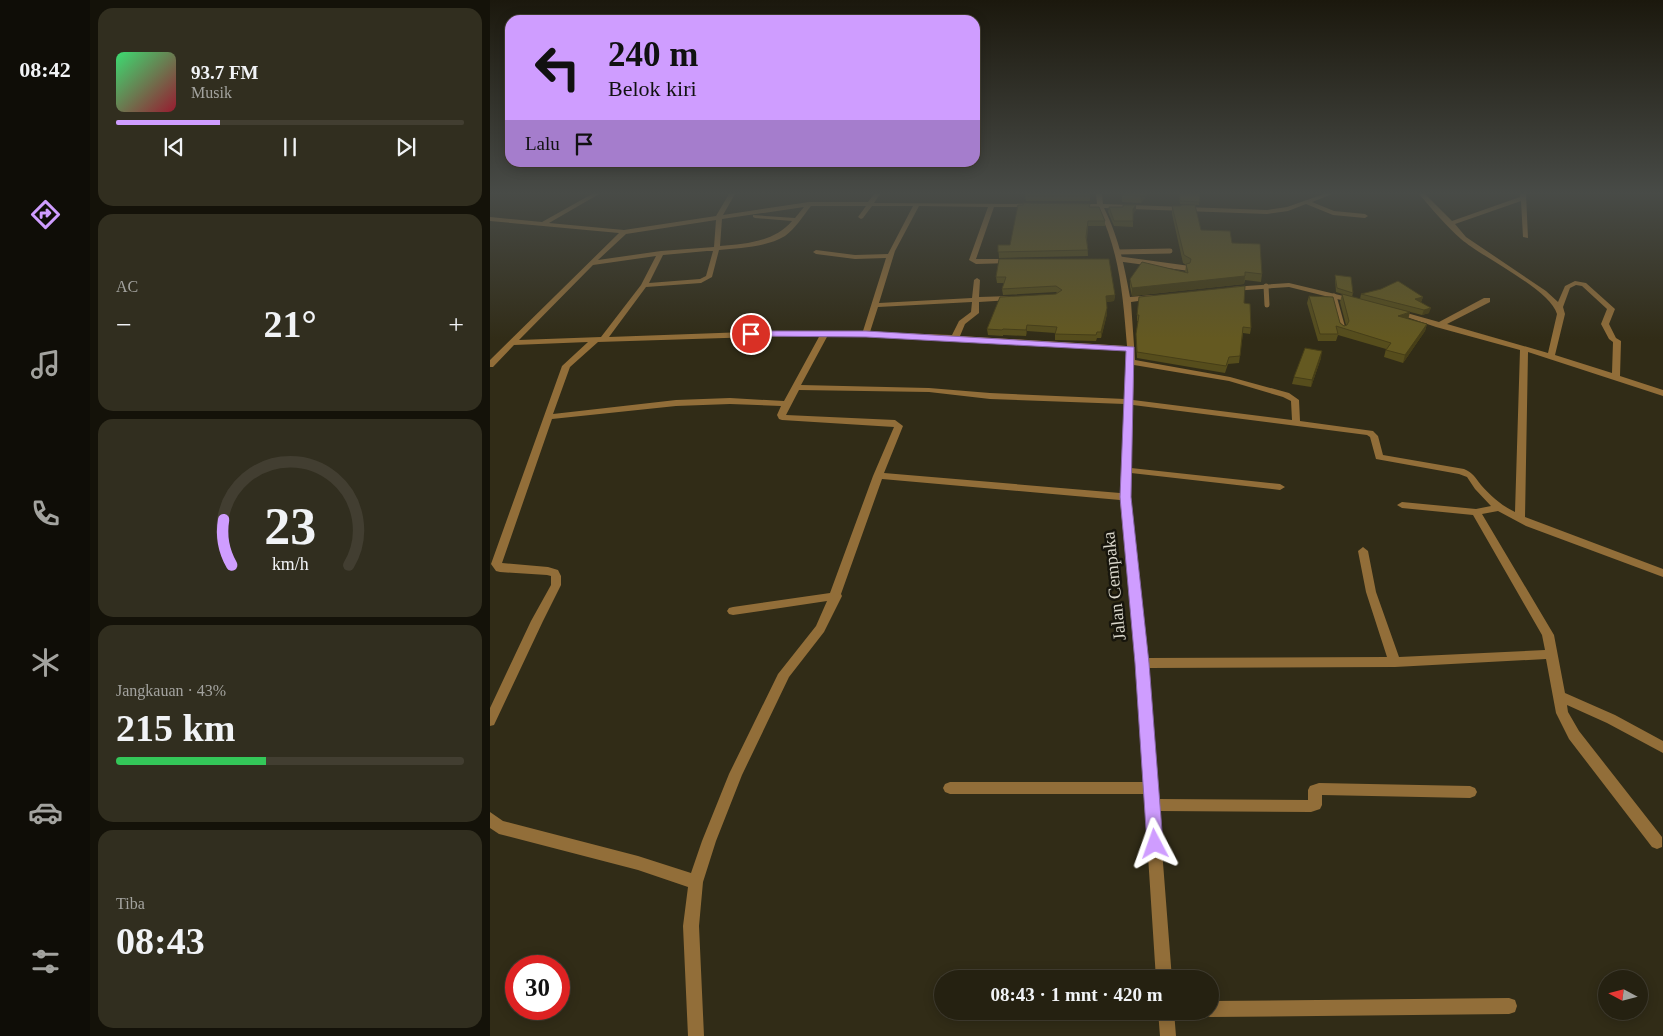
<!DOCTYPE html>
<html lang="id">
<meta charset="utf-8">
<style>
body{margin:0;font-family:"Times New Roman",serif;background:#312e1f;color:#f1f3f6;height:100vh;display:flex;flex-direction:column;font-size:19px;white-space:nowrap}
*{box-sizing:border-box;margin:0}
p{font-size:16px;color:#a3a39f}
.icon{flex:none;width:28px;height:28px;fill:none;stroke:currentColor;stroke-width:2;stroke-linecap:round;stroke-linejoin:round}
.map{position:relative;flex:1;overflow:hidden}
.panel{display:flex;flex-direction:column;gap:8px;padding:8px;background:#141209;width:400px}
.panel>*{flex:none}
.hud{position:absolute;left:15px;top:15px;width:475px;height:152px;border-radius:15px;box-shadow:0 2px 12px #0003,0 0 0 1px #423e31;background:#cf9dff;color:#111;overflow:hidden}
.needle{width:32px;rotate:277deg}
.controls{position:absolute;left:1108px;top:970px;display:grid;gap:10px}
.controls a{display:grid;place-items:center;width:50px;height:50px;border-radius:50%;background:#252111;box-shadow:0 2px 12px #0003,0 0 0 1px #423e31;font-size:25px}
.speed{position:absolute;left:15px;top:955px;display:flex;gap:10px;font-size:25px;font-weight:700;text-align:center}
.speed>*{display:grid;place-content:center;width:65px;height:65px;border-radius:50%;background:#252111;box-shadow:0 2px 12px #0003,0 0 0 1px #423e31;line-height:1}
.speed .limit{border:8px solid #d22;background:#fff;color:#111}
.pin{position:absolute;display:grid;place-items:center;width:42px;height:42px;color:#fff;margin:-21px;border:2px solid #fff;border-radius:50%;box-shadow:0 1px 5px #0007}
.me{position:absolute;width:55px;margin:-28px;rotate:356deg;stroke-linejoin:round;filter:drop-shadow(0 0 4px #0008)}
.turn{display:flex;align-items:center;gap:18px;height:105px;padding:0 20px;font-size:22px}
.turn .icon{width:65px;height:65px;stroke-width:2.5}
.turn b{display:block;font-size:35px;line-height:42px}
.then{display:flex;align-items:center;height:48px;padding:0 20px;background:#0003;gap:10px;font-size:19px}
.big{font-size:38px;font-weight:600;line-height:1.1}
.panel .tile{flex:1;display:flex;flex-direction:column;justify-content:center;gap:8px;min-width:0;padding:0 18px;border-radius:15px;background:#312e1f}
.panel .dial{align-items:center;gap:0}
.dial svg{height:130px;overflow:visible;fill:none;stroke:#423e31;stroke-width:7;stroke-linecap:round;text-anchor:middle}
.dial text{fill:#f1f3f6;stroke:none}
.song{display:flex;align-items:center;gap:15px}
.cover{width:60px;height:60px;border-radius:8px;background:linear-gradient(135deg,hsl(140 70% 55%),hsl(350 70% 35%))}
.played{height:5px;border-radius:2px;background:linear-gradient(90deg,#cf9dff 30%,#423e31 30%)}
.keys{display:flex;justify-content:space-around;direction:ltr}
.heat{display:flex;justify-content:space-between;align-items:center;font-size:28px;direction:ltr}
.charge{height:8px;border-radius:4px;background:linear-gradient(90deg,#34c759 43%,#423e31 0)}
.trip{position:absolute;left:444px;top:970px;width:285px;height:50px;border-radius:25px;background:#252111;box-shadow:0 2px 12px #0003,0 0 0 1px #423e31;font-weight:600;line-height:50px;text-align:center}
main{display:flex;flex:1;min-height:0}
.tab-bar{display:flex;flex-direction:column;width:90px;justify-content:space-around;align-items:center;background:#0f0d07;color:#a3a39f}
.tab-bar .icon{width:35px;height:35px}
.tab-bar .selected{color:#cf9dff}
.tab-bar b{font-size:22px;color:#f1f3f6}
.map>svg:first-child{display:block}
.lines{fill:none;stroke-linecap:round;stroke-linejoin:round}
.lane{stroke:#926e39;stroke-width:5}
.street{fill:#926e39;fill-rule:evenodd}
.wall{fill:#564d1c}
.shaded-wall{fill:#463e17}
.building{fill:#645921;stroke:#463e17}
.route{fill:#cf9dff;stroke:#8766a6}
.labels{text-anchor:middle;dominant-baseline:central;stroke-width:5;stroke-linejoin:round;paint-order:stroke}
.street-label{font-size:18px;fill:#dad7cb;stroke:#17150c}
</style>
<main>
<nav class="tab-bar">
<b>08:42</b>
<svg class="icon selected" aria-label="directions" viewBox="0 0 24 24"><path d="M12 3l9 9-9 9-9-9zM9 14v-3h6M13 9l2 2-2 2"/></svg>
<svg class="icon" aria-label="music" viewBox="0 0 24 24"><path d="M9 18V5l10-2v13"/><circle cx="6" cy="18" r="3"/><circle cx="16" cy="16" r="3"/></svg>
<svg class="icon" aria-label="phone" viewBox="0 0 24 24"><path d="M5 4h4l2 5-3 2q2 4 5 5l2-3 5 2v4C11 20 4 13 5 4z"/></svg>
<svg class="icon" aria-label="climate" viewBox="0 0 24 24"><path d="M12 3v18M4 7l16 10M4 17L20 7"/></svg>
<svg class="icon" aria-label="car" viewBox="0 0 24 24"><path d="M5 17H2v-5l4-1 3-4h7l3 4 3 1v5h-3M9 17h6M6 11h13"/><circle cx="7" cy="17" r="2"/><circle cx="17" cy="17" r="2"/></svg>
<svg class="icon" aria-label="filters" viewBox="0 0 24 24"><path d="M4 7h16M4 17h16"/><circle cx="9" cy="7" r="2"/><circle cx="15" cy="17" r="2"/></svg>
</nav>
<section class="panel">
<div class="tile">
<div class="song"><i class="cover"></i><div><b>93.7 FM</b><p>Musik</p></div></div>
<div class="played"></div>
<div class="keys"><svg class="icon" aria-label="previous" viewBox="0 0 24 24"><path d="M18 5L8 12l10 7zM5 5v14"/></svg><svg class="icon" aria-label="pause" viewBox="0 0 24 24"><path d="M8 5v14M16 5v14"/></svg><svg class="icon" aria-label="next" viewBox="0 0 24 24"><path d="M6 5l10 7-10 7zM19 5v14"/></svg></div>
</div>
<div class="tile"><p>AC</p>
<div class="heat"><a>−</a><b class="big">21°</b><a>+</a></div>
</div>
<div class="tile dial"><svg viewBox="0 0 100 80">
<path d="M14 69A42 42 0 1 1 86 69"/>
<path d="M14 69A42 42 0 0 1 9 41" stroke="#cf9dff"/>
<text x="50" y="56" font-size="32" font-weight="700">23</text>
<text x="50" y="72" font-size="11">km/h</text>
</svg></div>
<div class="tile"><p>Jangkauan · 43%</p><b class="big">215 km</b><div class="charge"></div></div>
<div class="tile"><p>Tiba</p><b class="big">08:43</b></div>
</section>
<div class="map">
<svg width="1173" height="1036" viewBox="0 0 1173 1036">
<rect width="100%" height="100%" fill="#312c17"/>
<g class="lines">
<path class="lane" d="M628,252L680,251
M630,259L696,268
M776,286L777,305
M844,296L853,329"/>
<path class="street" d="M102,194H109L59,223L134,230L226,216L239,194H245L233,215L319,202H378L384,194H390L384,203L548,204L549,205L546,207H504L486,259H520L523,261L520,263L486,264L479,260L498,207L429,206L405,251L389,303L482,298L484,280L487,278L490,280L489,297L521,296L525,298L521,300L489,302V313L475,324L470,336L637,346C633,297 630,253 608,208L586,207L583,205L584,204H607L606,194H612L613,204L777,210L797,207L834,194H842L822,202L844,211L875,214L878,216L875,218L843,215L816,204L798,211L777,214L614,208C629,238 634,265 640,297L663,295L667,297L663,299L641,302L645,360L740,377L799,393L809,400L810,421L883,431L888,436L893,455L974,469C983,473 985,477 991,485C1001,496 1012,506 1025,512L1030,350L946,327L902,312L906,310L949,322L994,298H1000V302L957,324L1058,353L1067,314C1060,289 993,258 971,239C956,226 942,209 929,194H935L962,221L1030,197V194H1036L1038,238L1033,237L1031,201L965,224L976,237L1056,291L1068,302L1075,286L1085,281L1096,283L1125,309L1119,324L1126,338L1131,341L1130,376L1173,390V396L1038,352L1035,517L1173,569V577L1036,526L1008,511L992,514L1064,635L1075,693L1125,715L1173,741V753L1117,723L1077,705L1078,712L1089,731L1172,837V847L1167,849L1162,847L1079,739L1066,713L1056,659L905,667L658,668L668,799L818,800V790L820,786L829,783L980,786L985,788L987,792L985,796L980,798L832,795V805L830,809L821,812L669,811L682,979H666L654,794H460L455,792L453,788L455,784L460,782H654L646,663L630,500L392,479L351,594L352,596L334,632L299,677L252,775L226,841L213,882L209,926L214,1036H198L193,926L198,887L148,870L9,834L0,828V812L13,821L148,856L201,873L212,841L239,774L288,674L326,626L337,601L243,615L239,614L237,611L239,608L243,607L340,593L383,476L404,427L292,420L289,419L287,415L291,406L240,404L186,406L62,419L12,563L58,567L68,570L71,576V585L53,621L4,725L0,726V708L41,621L61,585V576L57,575L10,572L6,571L1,564L72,366L98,342L24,345L3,367H0V360L129,233L0,221V217L52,222ZM321,206H376L368,217L371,219L373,218L382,206H423L398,254L365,255L326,250L323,252L326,254L365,259L396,258L373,331L256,332L119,337L156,287L211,283L222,277L229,250C250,248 277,247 295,236C305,229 313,216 321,206ZM314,207L305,218L263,215V217L265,218L302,221C284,242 256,244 230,246L232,219ZM226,220L224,247L171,251L108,260L136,234ZM217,251H223L216,276L210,279L159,283L173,255ZM166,256L151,285L111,337L29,340L103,265ZM1086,285L1092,286L1117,309L1111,324L1119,339L1123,342L1122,373L1065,355L1075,314L1073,307L1080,288ZM482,302L481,312L469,321L462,335L380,332L388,307ZM330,335L294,401L240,398L186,400L63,414L80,367L108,342ZM338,335L450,339L637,351L635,399L500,393L439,388L311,385ZM644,365L739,381L793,397L801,401L802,420L643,400ZM309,390L439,392L500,399L635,404L630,493L394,473L413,426L405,420L296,415ZM643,405L877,435L880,437L886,459L969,474L977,477L985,489L1001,506L986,509L912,502L907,505L912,508L983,515L1052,635L1055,650L909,657L886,592L878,551L873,547L868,551L876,592L897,657L657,658L640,497L641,473L790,490L795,487L790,484L641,468Z
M799,283L866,299L867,301L863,303L799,287L742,291L738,289L742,287Z
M1019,998L1025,1000L1027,1006L1025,1012L1019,1014L720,1017L714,1015L713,1011H720V1001Z
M668,1011H684L686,1036H670Z"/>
</g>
<path class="wall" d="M632,194H658L651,203L632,202Z
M689,194H709V205L690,204Z
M535,196H600V201H536Z
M682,206L711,230L742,243L772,274L771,282L755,280L754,284L642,296L640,287V279L695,273L696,265L693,263L682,214Z
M599,207L615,221V226H598L597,239L598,256L509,258L508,245H520Z
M619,207L646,210L643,214V227L624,226L618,212Z
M509,259L625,295L624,301L616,302L617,314L611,338H607L606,341L565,340V333L537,331L536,336L513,335V336L498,335L497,329L567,293L566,292L513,295L512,289L514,283H507L506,277Z
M845,275L863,293L862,297L846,292L845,279Z
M852,294L918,319L937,324L935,331L913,363L894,357L896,349L848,335L846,341H828L817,303L819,296L854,326L856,325L850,302Z
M871,294L933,297L931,302H930L939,313L932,315L870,299Z
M754,303L761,328L760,334L753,333L749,363L738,364L735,373L647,358L646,341L648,321H647V315Z
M831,358L821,387L802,384L804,377Z"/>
<path class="shaded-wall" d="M653,194H658L651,203V196Z
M646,205V210L643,214V209Z
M755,276L754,284L642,296V288Z
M625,295L624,301L616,302V296Z
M933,297L931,302L924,304L925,299Z
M617,308V314L611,338V332Z
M941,308L939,313L932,315L934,310Z
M920,312L918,320L908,316Z
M937,324L935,331L913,363L915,355Z
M537,325V331L536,336V330Z
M832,351L831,358L821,387L822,380Z"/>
<path class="building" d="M536,194H600V196H535Z
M632,194H653L651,196L632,195Z
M690,194H709L710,202L690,201Z
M533,203L600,204L599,207H609L615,221H598L596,237L598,250L508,252V245H520L528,205H533Z
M633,205H646L643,209V221H624L619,207H633Z
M691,205H705L711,230L740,231L742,243L770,244L772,274L755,272V276L642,288L640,279L652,262L698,273L696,264L700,263L701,259L694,255L682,206H691Z
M509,259H619L625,295L616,296L617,308L611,332H607L606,335L565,334L567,327L537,325L536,330L513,329L512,330L497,329L510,297L566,294L572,290L566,286L512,289L516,277H506Z
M845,275L861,277L863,293L847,288Z
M908,281L933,297L925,299L941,308L934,310L871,294L891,289Z
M755,286L754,303L760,304L761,328L753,327L750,356L739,357L736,366L647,352L646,334L649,315H647L649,297Z
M852,294L920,312L908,316L937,324L915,355L896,350L901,343L846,326L848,334H830L819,296L843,297L850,323L854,326L857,325L859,321Z
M815,348L832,351L822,380L804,377Z"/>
<linearGradient id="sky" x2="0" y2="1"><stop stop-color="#1b180d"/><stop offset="0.57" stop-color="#484b47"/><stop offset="1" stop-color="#484b47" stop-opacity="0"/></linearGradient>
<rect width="1173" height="339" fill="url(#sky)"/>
<path class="route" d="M261,331H376L644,347L641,497L659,663L673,844L670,849L665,852L659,849L657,844L645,663L630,497L636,351L376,337L258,336V332Z"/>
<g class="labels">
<g class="street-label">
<text transform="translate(624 586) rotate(-96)">Jalan Cempaka</text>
</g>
</g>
</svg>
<div class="controls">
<a><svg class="needle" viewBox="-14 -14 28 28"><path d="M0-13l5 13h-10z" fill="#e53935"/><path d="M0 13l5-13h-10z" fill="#a3a39f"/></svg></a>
</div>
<div class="speed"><div class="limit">30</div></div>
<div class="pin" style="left:261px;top:334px;background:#d93025"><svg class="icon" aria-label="arrive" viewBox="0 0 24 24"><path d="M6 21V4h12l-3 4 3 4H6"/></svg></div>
<svg class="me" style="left:665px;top:844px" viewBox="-20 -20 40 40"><path d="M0-17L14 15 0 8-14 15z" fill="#cf9dff" stroke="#fff" stroke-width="4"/></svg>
<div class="trip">08:43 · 1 mnt · 420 m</div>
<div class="hud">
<div class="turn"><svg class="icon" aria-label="left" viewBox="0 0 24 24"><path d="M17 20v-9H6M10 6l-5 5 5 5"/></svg><div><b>240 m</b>Belok kiri</div></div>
<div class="then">Lalu<svg class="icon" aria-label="arrive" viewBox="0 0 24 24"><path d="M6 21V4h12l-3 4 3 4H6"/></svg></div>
</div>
</div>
</main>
